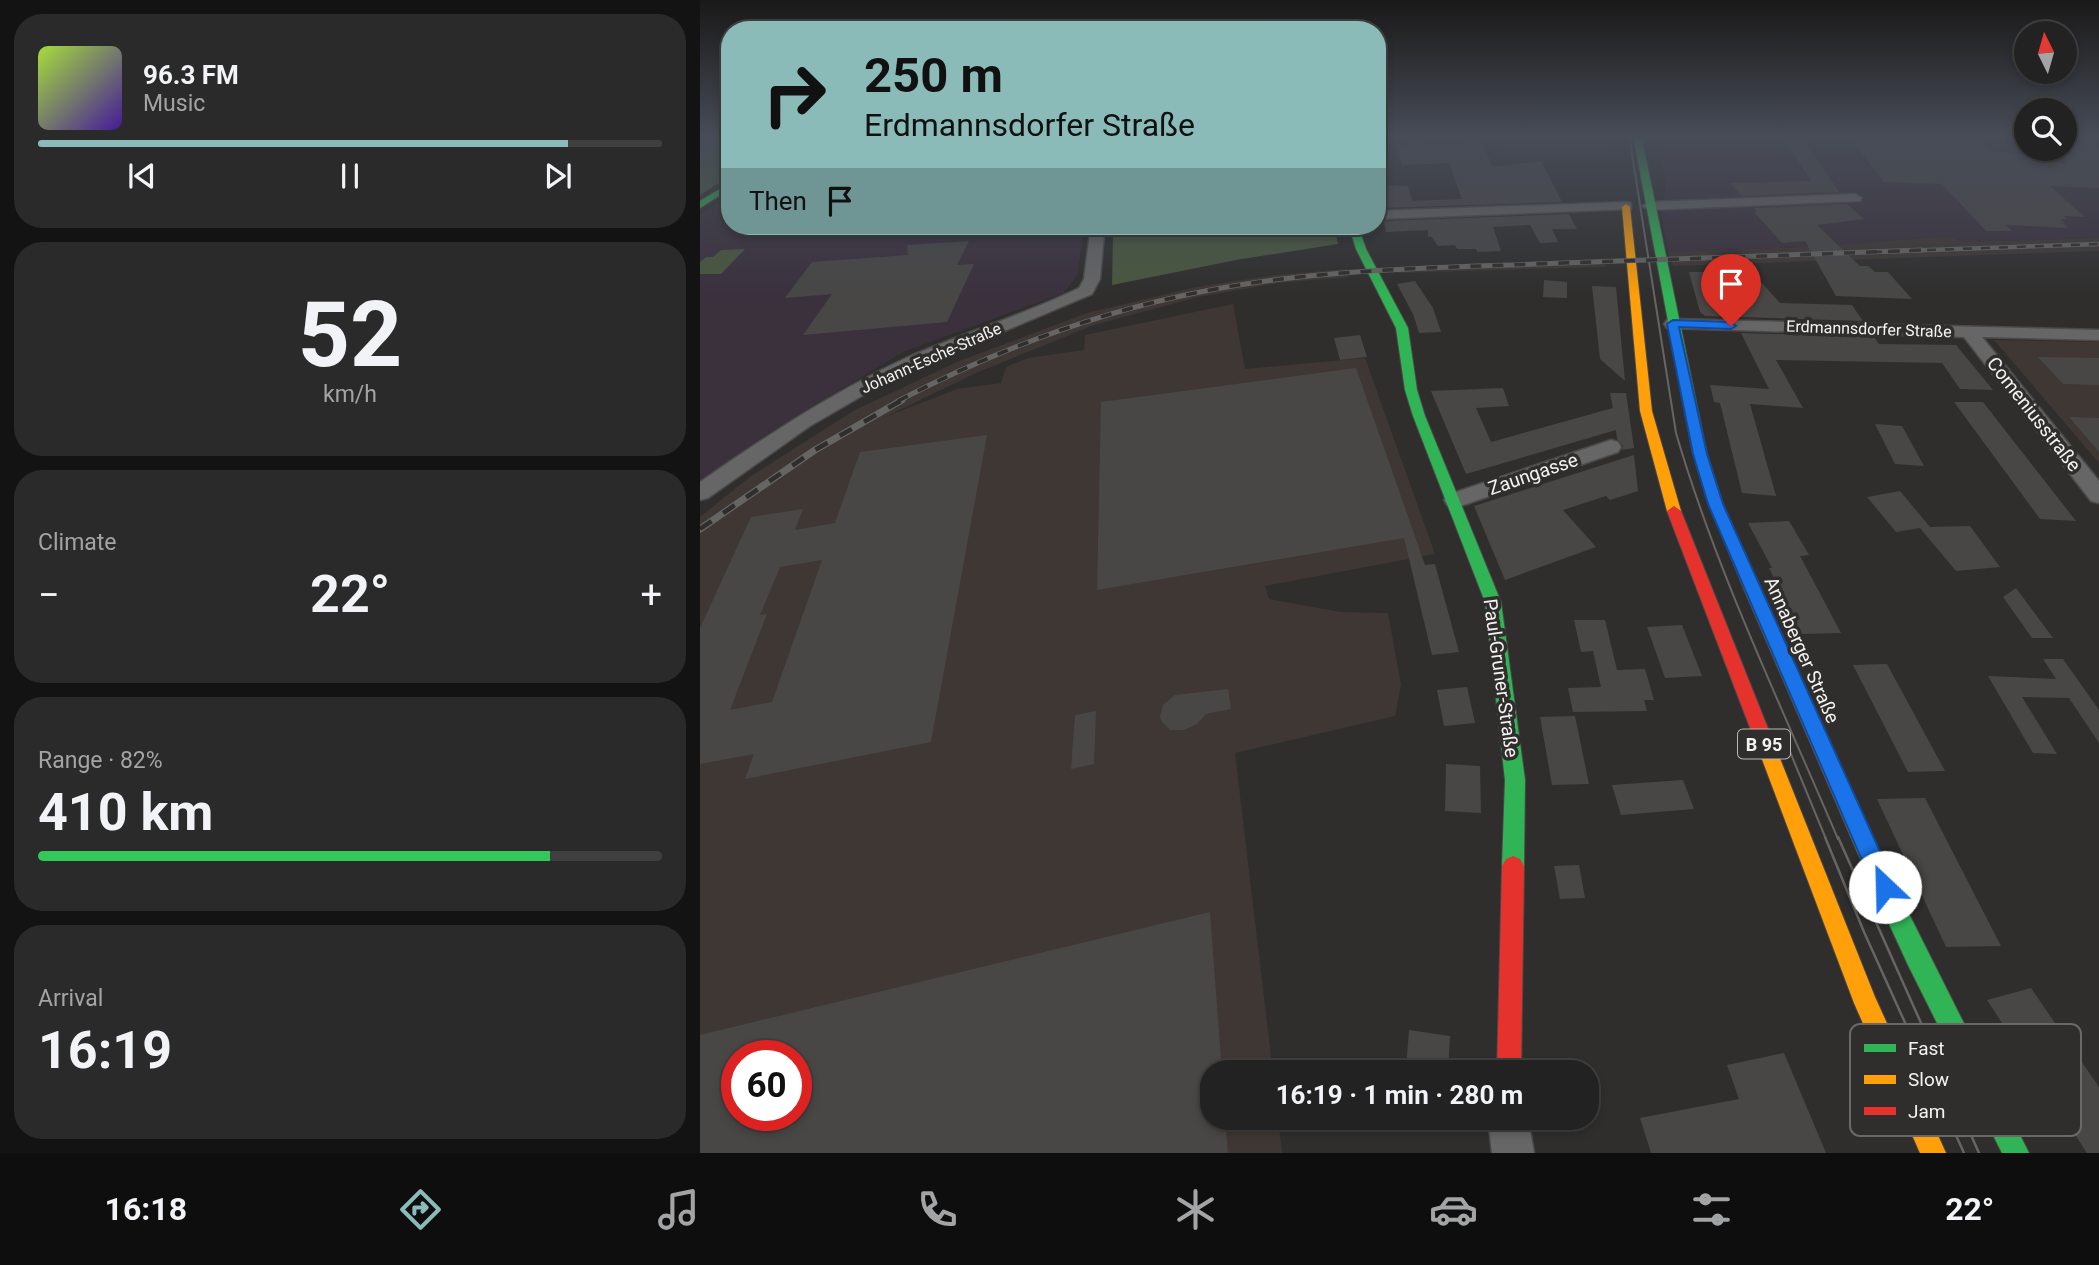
<!DOCTYPE html>
<meta charset="utf-8">
<style>
body{margin:0;font-family:Roboto,sans-serif;background:#2b2a2a;color:#f1f3f6;height:100vh;display:flex;flex-direction:column;font-size:26px;white-space:nowrap}
*{box-sizing:border-box;margin:0}
p{font-size:23px;color:#a3a4a5}
.icon{flex:none;width:38px;height:38px;fill:none;stroke:currentColor;stroke-width:2;stroke-linecap:round;stroke-linejoin:round}
.map{position:relative;flex:1;overflow:hidden}
.side{display:flex;flex-direction:column;gap:14px;padding:14px;background:#131313;width:700px}
.side>*{flex:none}
.top-card{position:absolute;left:21px;top:21px;width:665px;height:214px;border-radius:28px;box-shadow:0 4px 10px #0003,0 0 0 2px #403f40;background:#8bbbb9;color:#111;overflow:hidden}
.needle{width:46px;rotate:355deg}
.tools{position:absolute;left:1314px;top:21px;display:grid;gap:14px}
.tools a{display:grid;place-items:center;width:63px;height:63px;border-radius:50%;background:#232222;box-shadow:0 4px 10px #0003,0 0 0 2px #403f40;font-size:35px}
.speed{position:absolute;left:21px;top:1040px;display:flex;gap:14px;font-size:35px;font-weight:700;text-align:center}
.speed>*{display:grid;place-content:center;width:91px;height:91px;border-radius:50%;background:#232222;box-shadow:0 4px 10px #0003,0 0 0 2px #403f40;line-height:1}
.speed .limit{border:10px solid #d22;background:#fff;color:#111}
.pin{position:absolute;display:grid;place-items:center;width:60px;height:60px;color:#fff;margin:-72px -30px;border-radius:50% 50% 50% 0;rotate:-45deg;box-shadow:0 0 7px #0007}
.pin .icon{rotate:45deg}
.me{position:absolute;width:77px;margin:-38px;rotate:336deg;stroke-linejoin:round;filter:drop-shadow(0 0 5px #0008)}
.turn{display:flex;align-items:center;gap:24px;height:147px;padding:0 28px;font-size:32px}
.turn .icon{width:91px;height:91px;stroke-width:2.5}
.turn b{display:block;font-size:49px;line-height:60px}
.then{display:flex;align-items:center;height:66px;padding:0 28px;background:#0003;gap:14px;font-size:26px}
.big{font-size:52px;font-weight:700;line-height:1.1}
.side .card{flex:1;display:flex;flex-direction:column;justify-content:center;gap:10px;min-width:0;padding:0 24px;border-radius:28px;background:#2b2a2a}
.side .dial{align-items:center;gap:0}
.dial b{font-size:91px;line-height:1}
.song{display:flex;align-items:center;gap:21px}
.cover{width:84px;height:84px;border-radius:10px;background:linear-gradient(135deg,hsl(80 70% 55%),hsl(260 70% 35%))}
.played{height:7px;border-radius:4px;background:linear-gradient(90deg,#8bbbb9 85%,#403f40 85%)}
.keys{display:flex;justify-content:space-around;direction:ltr}
.heat{display:flex;justify-content:space-between;align-items:center;font-size:38px;direction:ltr}
.charge{height:10px;border-radius:5px;background:linear-gradient(90deg,#34c759 82%,#403f40 0)}
.trip{position:absolute;left:500px;top:1060px;width:399px;height:70px;border-radius:28px;background:#232222;box-shadow:0 4px 10px #0003,0 0 0 2px #403f40;font-weight:700;line-height:70px;text-align:center}
.tabs{display:flex;height:112px;justify-content:space-around;align-items:center;background:#0e0e0e;color:#a3a4a5}
.tabs .icon{width:49px;height:49px}
.tabs .selected{color:#8bbbb9}
.tabs b{font-size:32px;color:#f1f3f6}
main{display:flex;flex:1;min-height:0}
.map>svg:first-child{display:block}
.commercial{fill:#3a313d}
.built{fill:#3e3734;fill-rule:evenodd}
.green{fill:#49583f}
.building{fill:#484746;fill-rule:evenodd}
.lines{fill:none;stroke-linecap:round;stroke-linejoin:round}
.street-casing{stroke:#4b4949;stroke-width:3}
.fast-casing{stroke:#4b4949;stroke-width:2}
.slow-casing{stroke:#4b4949;stroke-width:2}
.jam-casing{stroke:#4b4949;stroke-width:2}
.street{fill:#666;fill-rule:evenodd}
.fast{fill:#30b455;fill-rule:evenodd}
.slow{fill:#ff9f0a;fill-rule:evenodd}
.jam{fill:#e5322d;fill-rule:evenodd}
.tram-far1{stroke:#666564;stroke-width:2}
.tram{stroke:#666564;stroke-width:2.5}
.rail-far2-casing{stroke:#666564;stroke-width:4.5}
.rail-far1-casing{stroke:#666564;stroke-width:5}
.rail-casing{stroke:#666564;stroke-width:7}
.rail-far2{stroke:#302e2c;stroke-width:2.5;stroke-dasharray:9;stroke-linecap:butt}
.rail-far1{stroke:#302e2c;stroke-width:3.5;stroke-dasharray:11;stroke-linecap:butt}
.rail{stroke:#302e2c;stroke-width:4.5;stroke-dasharray:14;stroke-linecap:butt}
.route{fill:#1a73e8;stroke:#114b97;stroke-width:2}
.labels{text-anchor:middle;dominant-baseline:central;stroke-width:7;stroke-linejoin:round;paint-order:stroke}
.far-street-label{font-size:16px;fill:#f4f2f2;stroke:#302e2c}
.shield{fill:#302e2c;stroke:#b9b7b7;stroke-width:2}
.shield-label{font-size:18px;font-weight:bold;fill:#f4f2f2}
.street-label{font-size:19px;fill:#f4f2f2;stroke:#302e2c}
.key{fill:#302e2c;stroke:#6b6967;stroke-width:2}
.key-label{font-size:19px;fill:#f4f2f2}
</style>
<main>
<section class="side">
<div class="card">
<div class="song"><i class="cover"></i><div><b>96.3 FM</b><p>Music</p></div></div>
<div class="played"></div>
<div class="keys"><svg class="icon" aria-label="previous" viewBox="0 0 24 24"><path d="M18 5L8 12l10 7zM5 5v14"/></svg><svg class="icon" aria-label="pause" viewBox="0 0 24 24"><path d="M8 5v14M16 5v14"/></svg><svg class="icon" aria-label="next" viewBox="0 0 24 24"><path d="M6 5l10 7-10 7zM19 5v14"/></svg></div>
</div>
<div class="card dial"><b>52</b><p>km/h</p></div>
<div class="card"><p>Climate</p>
<div class="heat"><a>−</a><b class="big">22°</b><a>+</a></div>
</div>
<div class="card"><p>Range · 82%</p><b class="big">410 km</b><div class="charge"></div></div>
<div class="card"><p>Arrival</p><b class="big">16:19</b></div>
</section>
<div class="map">
<svg width="1399" height="1153" viewBox="0 0 1399 1153">
<rect width="100%" height="100%" fill="#2f2e2d"/>
<path class="commercial" d="M806,135H907L908,152L802,156Z
M955,135H1326V149H1365V135H1399V238L1261,242L1252,236L1105,247L968,252L961,214L966,184Z
M30,195V226H345L340,235L383,236L377,275L364,293L203,352L70,432L0,480V215Z"/>
<path class="built" d="M1252,236L1261,242L1399,238V251L973,266L968,252L1105,247Z
M903,261L906,267L698,273L696,267Z
M647,269L649,277L578,283L498,297L394,325L276,373L185,417L257,389L301,383L306,367L328,358L384,350L385,335L533,304L545,369L665,358L735,554L565,586L569,599L641,612L688,613L701,685L695,716L535,753L573,1073H513V1118H578L582,1153H0V517L51,476L153,411L259,361L387,313L496,287L576,275ZM37,1055H96V1115H37Z
M1294,340L1399,342V463Z"/>
<path class="green" d="M14,135H30V176L0,195V143Z
M234,226H345L339,236H226Z
M519,226H634L638,244L536,260L412,285L413,235L418,231Z
M45,249L21,274H0V262L6,257H13L21,250Z"/>
<path class="building" d="M707,135H724L728,145L763,143L765,135H778L793,167L841,161L862,202L682,208L678,185L708,186L712,201L762,199L749,163L702,165L697,146L711,145Z
M1082,135H1101L1139,192L1042,196L1030,183L1111,181Z
M1147,135H1275L1294,152L1330,154L1338,162L1365,163V135H1382L1399,148V188L1350,186L1385,217L1364,216L1367,219H1361L1368,228L1306,225L1312,231H1286L1242,184L1184,182Z
M1147,204L1164,219L1117,225L1160,266H1168L1175,272H1188L1212,299L1136,296L1105,241L1082,243L1054,212H1057L1054,208Z
M869,214L877,229H852L858,242L840,243L830,225L793,227L801,251L777,252L776,249H757L755,245L738,246L732,237H728V230L686,232L684,221Z
M269,241L257,265L274,264L247,322L103,335L132,294L85,298L112,262L208,255L207,245Z
M989,272H1052L1080,303L1152,305L1163,321L1005,316L1000,312Z
M844,280L867,282V298L843,297Z
M715,281L733,308L741,332L719,333L713,314L697,284Z
M892,286L916,287L925,381L900,359Z
M1041,333L1174,337L1179,344L1256,345L1293,390L1260,389L1242,363L1076,360L1103,408L1050,404L1076,496L1042,493L1020,403L1014,402L1010,385L1069,389Z
M660,335L667,357L640,360L634,338Z
M1338,357L1399,358V385L1363,384Z
M656,368L725,565L735,564L759,652L732,655L704,538L397,590L401,402Z
M803,388L809,406L776,408L791,442L913,408L910,393H926L934,448L922,450L923,446L917,439L916,430L766,474L731,391Z
M1254,402H1283L1376,521L1340,519Z
M1369,417L1399,418V452Z
M1175,424L1202,426L1224,466L1195,464Z
M287,435L231,742L45,779L54,754L0,764V628L51,517L103,509L95,530L135,523L160,452ZM122,560L72,702L30,710L67,614L60,615L80,567Z
M934,455L938,491L910,500L906,496L863,510L896,547L805,580L774,506Z
M1200,491L1230,527L1270,526L1300,567L1256,571L1220,528L1196,532L1167,497Z
M1089,521L1109,555L1100,556L1141,633L1101,634L1069,568H1072L1048,523Z
M1316,588L1353,638H1332L1303,597Z
M874,620H905L917,670L945,669L954,700H944L947,711L873,712L868,688L901,687L893,651L881,652Z
M982,625L1002,676L965,678L947,627Z
M1343,659H1363L1399,710V743L1369,698L1322,697L1357,754L1333,753L1288,676L1356,679Z
M1187,664L1245,771L1208,772L1153,665Z
M767,687L775,723L744,726L737,690Z
M528,689L531,709L506,714L497,724L484,730H470L462,722L460,717L463,705L475,695Z
M396,711L394,764L371,769L375,715Z
M875,716L889,784L852,785L840,717Z
M746,764L780,766L781,813L745,811Z
M983,780L994,809L921,815L912,785Z
M1225,798L1246,839L1301,946L1246,947L1177,799Z
M879,865L885,898L860,899L854,866Z
M510,912L522,1073H513V1118H525L528,1153H0V1035ZM37,1055H96V1115H37Z
M1331,988L1399,1087V1153H1387L1287,1000Z
M709,1030L750,1036L748,1073L706,1069Z
M1084,1053L1126,1153H951L940,1118L1039,1099L1027,1065Z"/>
<g class="lines">
<g class="street-casing">
<path id="street" d="M677,141L685,144L681,153L677,154Z
M1155,194L1162,198L1160,201L949,210L942,206L949,202Z
M926,202L931,203V209L677,219V211Z
M404,226H443C434,234 416,231 404,235L400,279L392,294L191,379L110,426L8,498L0,500V482C66,436 133,392 206,358C263,333 323,315 379,288L384,279L390,233Z
M973,319L1399,330V340L1282,337L1399,481V503L1391,501L1264,337L967,328L964,324L967,320Z
M911,440L918,442L921,447L918,452L755,508L747,505L744,500L747,495Z
M788,1118H828L834,1153H792Z"/>
</g>
<g class="fast-casing">
<path id="fast" d="M0,135H10L0,140Z
M933,135H941L1007,454L1023,504L1060,589L1058,593H1046L1044,589L1009,504L993,454Z
M30,183V189L0,208V201Z
M649,226H658L666,249L708,328L717,390L725,416L801,602L825,780L824,866L820,873L813,876L806,873L802,866L805,780L785,602L713,416L705,390L696,328L656,249Z
M1187,883L1195,886L1329,1153H1302L1208,965L1179,902L1176,894L1179,886Z"/>
</g>
<g class="slow-casing">
<path id="slow" d="M926,204L930,207L952,411L981,511L974,516L967,511L940,411L922,207Z
M1052,583L1058,585L1060,589L1195,886L1198,894L1195,902L1187,905L1179,902L1044,589L1046,585Z
M1066,738L1073,740L1075,746L1175,997L1246,1153H1220L1154,1003L1057,746L1059,740Z"/>
</g>
<g class="jam-casing">
<path id="jam" d="M974,506L981,511L1075,746L1073,752L1066,754L1059,752L1057,746L967,511Z
M813,856L820,859L824,866L821,1073H797L802,866L806,859Z"/>
</g>
<use href="#street" class="street"/>
<use href="#fast" class="fast"/>
<use href="#slow" class="slow"/>
<use href="#jam" class="jam"/>
<path class="tram-far1" d="M929,135L976,433C1017,573 1081,705 1138,839
M1081,730L1126,839"/>
<path class="tram" d="M1125,837L1164,932L1264,1153
M1138,837L1279,1153"/>
<g class="rail-far2-casing">
<path id="rail-far2" d="M1173,252L1399,244"/>
</g>
<g class="rail-far1-casing">
<path id="rail-far1" d="M198,401C294,351 394,313 500,292C619,268 742,268 863,263C982,259 1102,255 1222,250"/>
</g>
<g class="rail-casing">
<path id="rail" d="M0,529L115,450L202,400"/>
</g>
<use href="#rail-far2" class="rail-far2"/>
<use href="#rail-far1" class="rail-far1"/>
<use href="#rail" class="rail"/>
</g>
<linearGradient id="sky" x2="0" y2="1"><stop stop-color="#1a1919"/><stop offset="0.46" stop-color="#474c57"/><stop offset="1" stop-color="#474c57" stop-opacity="0"/></linearGradient>
<rect width="1399" height="296" fill="url(#sky)"/>
<path class="route" d="M973,320L1031,322L1036,326L1031,329L979,327L1007,454L1023,504L1196,887L1192,895L1185,898L1177,895L1008,504L993,454L967,324Z"/>
<g class="labels">
<g class="far-street-label">
<text transform="translate(1169 329) rotate(2)">Erdmannsdorfer Straße</text>
<text transform="translate(231 358) rotate(-24)">Johann-Esche-Straße</text>
</g>
<rect class="shield" x="1038" y="729.5" width="52" height="29" rx="5"/>
<g class="shield-label">
<text x="1064" y="744">B 95</text>
</g>
<g class="street-label">
<text transform="translate(1334 414) rotate(52)">Comeniusstraße</text>
<text transform="translate(833 474) rotate(-19)">Zaungasse</text>
<text transform="translate(1102 650) rotate(66)">Annaberger Straße</text>
<text transform="translate(801 678) rotate(82)">Paul-Gruner-Straße</text>
</g>
</g>
<rect x="1150" y="1024" width="231" height="112" rx="10" class="key"/>
<rect x="1164" y="1044" width="32" height="8" fill="#30b455"/>
<rect x="1164" y="1075" width="32" height="9" fill="#ff9f0a"/>
<rect x="1164" y="1107" width="32" height="8" fill="#e5322d"/>
<g class="key-label">
<text x="1208" y="1055">Fast</text>
<text x="1208" y="1086">Slow</text>
<text x="1208" y="1118">Jam</text>
</g>
</svg>
<div class="tools">
<a><svg class="needle" viewBox="-14 -14 28 28"><path d="M0-13l5 13h-10z" fill="#e53935"/><path d="M0 13l5-13h-10z" fill="#a3a4a5"/></svg></a>
<a><svg class="icon" aria-label="search" viewBox="0 0 24 24"><circle cx="10" cy="10" r="6"/><path d="M15 15l6 6"/></svg></a>
</div>
<div class="speed"><div class="limit">60</div></div>
<div class="pin" style="left:1031px;top:326px;background:#d93025"><svg class="icon" aria-label="arrive" viewBox="0 0 24 24"><path d="M6 21V4h12l-3 4 3 4H6"/></svg></div>
<svg class="me" style="left:1185px;top:887px" viewBox="-20 -20 40 40"><circle r="19" fill="#fff"/><path d="M0-13L10 11 0 6-10 11z" fill="#1a73e8"/></svg>
<div class="trip">16:19 · 1 min · 280 m</div>
<div class="top-card">
<div class="turn"><svg class="icon" aria-label="right" viewBox="0 0 24 24"><path d="M7 20v-9h11M14 6l5 5-5 5"/></svg><div><b>250 m</b>Erdmannsdorfer Straße</div></div>
<div class="then">Then<svg class="icon" aria-label="arrive" viewBox="0 0 24 24"><path d="M6 21V4h12l-3 4 3 4H6"/></svg></div>
</div>
</div>
</main>
<nav class="tabs">
<b>16:18</b>
<svg class="icon selected" aria-label="directions" viewBox="0 0 24 24"><path d="M12 3l9 9-9 9-9-9zM9 14v-3h6M13 9l2 2-2 2"/></svg>
<svg class="icon" aria-label="music" viewBox="0 0 24 24"><path d="M9 18V5l10-2v13"/><circle cx="6" cy="18" r="3"/><circle cx="16" cy="16" r="3"/></svg>
<svg class="icon" aria-label="phone" viewBox="0 0 24 24"><path d="M5 4h4l2 5-3 2q2 4 5 5l2-3 5 2v4C11 20 4 13 5 4z"/></svg>
<svg class="icon" aria-label="climate" viewBox="0 0 24 24"><path d="M12 3v18M4 7l16 10M4 17L20 7"/></svg>
<svg class="icon" aria-label="car" viewBox="0 0 24 24"><path d="M5 17H2v-5l4-1 3-4h7l3 4 3 1v5h-3M9 17h6M6 11h13"/><circle cx="7" cy="17" r="2"/><circle cx="17" cy="17" r="2"/></svg>
<svg class="icon" aria-label="filters" viewBox="0 0 24 24"><path d="M4 7h16M4 17h16"/><circle cx="9" cy="7" r="2"/><circle cx="15" cy="17" r="2"/></svg>
<b>22°</b>
</nav>
